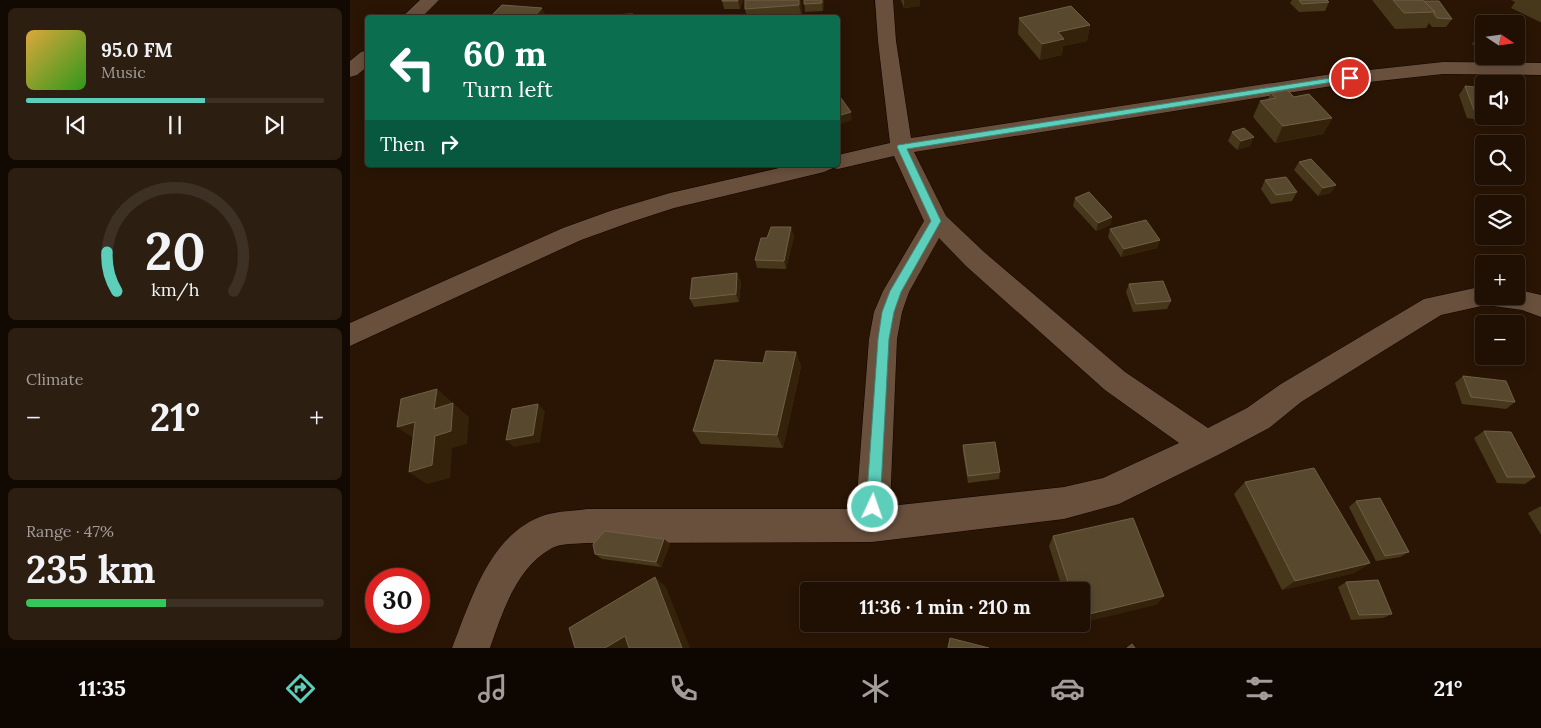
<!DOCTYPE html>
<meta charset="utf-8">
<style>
body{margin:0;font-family:Lora,serif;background:#2d1e12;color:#f1f3f6;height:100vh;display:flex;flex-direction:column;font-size:19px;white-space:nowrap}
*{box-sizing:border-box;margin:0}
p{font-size:16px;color:#a29d9a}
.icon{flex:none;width:28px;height:28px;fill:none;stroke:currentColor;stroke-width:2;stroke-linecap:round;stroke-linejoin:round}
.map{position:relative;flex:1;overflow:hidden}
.sheet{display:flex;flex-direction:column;gap:8px;padding:8px;background:#120902;width:350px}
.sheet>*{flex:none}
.hud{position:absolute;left:15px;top:15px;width:475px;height:152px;border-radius:5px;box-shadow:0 2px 12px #0003,0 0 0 1px #3d3025;background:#0b6e4f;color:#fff;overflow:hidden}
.needle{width:32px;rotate:103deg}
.fabs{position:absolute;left:1125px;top:15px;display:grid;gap:10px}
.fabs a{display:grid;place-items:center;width:50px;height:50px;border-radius:5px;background:#201003;box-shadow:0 2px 12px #0003,0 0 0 1px #3d3025;font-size:25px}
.speed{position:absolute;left:15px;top:568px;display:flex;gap:10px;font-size:25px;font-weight:700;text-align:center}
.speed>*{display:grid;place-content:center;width:65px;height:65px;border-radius:50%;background:#201003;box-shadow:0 2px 12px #0003,0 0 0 1px #3d3025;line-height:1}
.speed .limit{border:8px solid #d22;background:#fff;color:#111}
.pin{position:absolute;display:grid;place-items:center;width:42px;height:42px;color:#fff;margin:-21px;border:2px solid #fff;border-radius:50%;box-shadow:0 1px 5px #0007}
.me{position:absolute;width:55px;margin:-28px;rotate:3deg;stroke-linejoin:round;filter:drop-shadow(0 0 4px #0008)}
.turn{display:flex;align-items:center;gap:18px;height:105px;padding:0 15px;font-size:22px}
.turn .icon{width:65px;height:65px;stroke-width:2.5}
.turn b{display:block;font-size:35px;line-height:42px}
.then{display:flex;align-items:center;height:48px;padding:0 15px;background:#0003;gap:10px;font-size:19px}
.big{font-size:38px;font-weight:700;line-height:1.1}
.sheet .widget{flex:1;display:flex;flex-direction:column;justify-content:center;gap:8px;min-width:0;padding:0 18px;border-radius:8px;background:#2d1e12}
.sheet .dial{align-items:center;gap:0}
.dial svg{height:130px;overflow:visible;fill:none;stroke:#3d3025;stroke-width:7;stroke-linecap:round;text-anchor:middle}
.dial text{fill:#f1f3f6;stroke:none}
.song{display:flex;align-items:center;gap:15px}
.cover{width:60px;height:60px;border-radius:8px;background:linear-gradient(135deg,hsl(40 70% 55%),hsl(110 70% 35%))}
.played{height:5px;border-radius:2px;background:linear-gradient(90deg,#5cceba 60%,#3d3025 60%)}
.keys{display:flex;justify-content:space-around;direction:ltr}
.heat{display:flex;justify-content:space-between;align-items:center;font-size:28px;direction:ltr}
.charge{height:8px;border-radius:4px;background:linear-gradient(90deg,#34c759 47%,#3d3025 0)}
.trip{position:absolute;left:450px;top:582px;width:290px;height:50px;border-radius:5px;background:#201003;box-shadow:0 2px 12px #0003,0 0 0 1px #3d3025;font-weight:700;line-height:50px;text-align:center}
.tabs{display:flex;height:80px;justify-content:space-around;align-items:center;background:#0d0601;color:#a29d9a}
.tabs .icon{width:35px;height:35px}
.tabs .selected{color:#5cceba}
.tabs b{font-size:22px;color:#f1f3f6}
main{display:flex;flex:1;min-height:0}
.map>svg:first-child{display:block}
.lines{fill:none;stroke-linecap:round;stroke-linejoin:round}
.street-casing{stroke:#110200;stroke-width:1}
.street{fill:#69503d;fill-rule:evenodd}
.wall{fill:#47381b}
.shaded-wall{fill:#34230a}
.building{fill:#58492e;stroke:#6e5f47}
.route{fill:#5cceba;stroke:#3c8679}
</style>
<main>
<section class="sheet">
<div class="widget">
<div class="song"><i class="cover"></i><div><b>95.0 FM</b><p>Music</p></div></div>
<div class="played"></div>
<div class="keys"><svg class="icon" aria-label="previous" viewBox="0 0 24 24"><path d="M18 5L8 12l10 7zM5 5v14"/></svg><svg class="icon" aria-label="pause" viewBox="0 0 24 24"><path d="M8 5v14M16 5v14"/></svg><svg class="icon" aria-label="next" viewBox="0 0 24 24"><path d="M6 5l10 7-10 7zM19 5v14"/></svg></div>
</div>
<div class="widget dial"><svg viewBox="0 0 100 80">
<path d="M14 69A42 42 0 1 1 86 69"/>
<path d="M14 69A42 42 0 0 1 8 45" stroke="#5cceba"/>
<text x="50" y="56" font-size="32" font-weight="700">20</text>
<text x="50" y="72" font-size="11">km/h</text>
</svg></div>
<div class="widget"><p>Climate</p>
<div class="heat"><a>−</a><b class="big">21°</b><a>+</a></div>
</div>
<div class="widget"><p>Range · 47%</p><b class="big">235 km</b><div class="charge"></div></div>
</section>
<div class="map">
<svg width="1191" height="648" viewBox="0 0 1191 648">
<rect width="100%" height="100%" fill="#2a1504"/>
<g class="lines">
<g class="street-casing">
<path id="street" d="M70,0H89L71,18H51Z
M525,0H543L546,41L561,138L982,74L1093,62L1191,63V75L1093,74L982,86L564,152L596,216L634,252L775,372L858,428L897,408L931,384L1074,299L1134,286V296H1166V289L1191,295V317L1172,310L1136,305L1091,315L951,402L919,428L868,455L769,504L714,519L522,542L237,543C227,544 211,543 202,548C166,568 153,611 140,648H102C121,600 140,533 195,515C208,511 224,511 237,509H506L519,339L524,312L533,291L574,221L544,156L488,169L483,168L474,172L324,208L281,222L231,240L0,346V323L213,228L263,210L320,193L442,165H488V155L540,143L528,41ZM589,238L616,266L755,390L829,443L753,478L714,487L540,506L547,339L552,312L559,292Z
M18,50V66L7,75L0,77V61L11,52Z"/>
</g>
<use href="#street" class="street"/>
</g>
<path class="wall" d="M372,0H393L390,9H374Z
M451,0L452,18H397L395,9Z
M454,0H474L473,11L455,12Z
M551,0H570V6L554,8Z
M942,0H977L979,2L975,11L949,12L940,3Z
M1022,0H1073L1102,19L1096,27H1082L1079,23L1076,28L1045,29Z
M1161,0H1191V22H1190L1161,8L1165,2Z
M669,18L740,25L737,41L713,46L712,55L690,60L668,34Z
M1134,35V52H1132L1122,44L1128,36Z
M1115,86L1134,88V116H1146L1141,122L1117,118L1109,95Z
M921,93L944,97L982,118L973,134L925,143L903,117L910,101L918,99Z
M882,132L900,146L887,150L878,141Z
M949,162L981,193L968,196L944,170Z
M915,180L947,192L942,201L921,204L911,189Z
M725,198L762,217L760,225L746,231L723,206Z
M760,229L810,240L807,248L771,257L758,237Z
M444,236L436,269L407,268L405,260L417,238Z
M391,281L389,302L344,307L340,299Z
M779,284L821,301L817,309L783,312L776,292Z
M446,352L451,367L433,448L351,444L343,431L413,363Z
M1113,376L1165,402L1156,409L1112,404L1105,383Z
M1134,431L1185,477L1175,484L1147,483L1124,438Z
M613,445L650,472L649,479L618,483L613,452Z
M895,482L1020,563L1004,573L932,590L884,494Z
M1006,501L1059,552L1050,557L1026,561L999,507Z
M1191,506V535L1178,513Z
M703,536L814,596L806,605L731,591H713L699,546Z
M314,539L320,544L311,567L252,559L245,554Z
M996,582L1042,614L1033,618L1001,620L988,587Z"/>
<path class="shaded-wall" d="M388,0H393L390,9L388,1Z
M449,0H451L452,18L449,5Z
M472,0H474L473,11L472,3Z
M554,0H570V6L554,8Z
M192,8L197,18H183Z
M740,25L737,41L713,46L712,55L690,60L692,44L708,32Z
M501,112L502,120L488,125V116Z
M982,118L973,134L925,143L933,126Z
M904,137L900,146L887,150L891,141Z
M986,185L981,193L968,196L973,188Z
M762,217L760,225L746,231L748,223Z
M441,227L444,236L436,269L434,261Z
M810,240L807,248L771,257L774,249Z
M387,273L391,281L389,302L386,294Z
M446,352L451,367L433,448L427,435Z
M87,389L103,403L101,422L84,409Z
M103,403L119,417L117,444L102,448L100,478L77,484L59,472Z
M188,404L195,411L190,442L164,447L156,440Z
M65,422L66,440L47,427Z
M314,539L320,544L311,567L306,562Z
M1020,563L1004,573L932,590L945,581Z
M305,577L316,587L340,648H332Z
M814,596L806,605L731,623V616Z
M275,636L280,648H255Z"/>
<path class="building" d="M372,0H388V1H372Z
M395,0H449V5L395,9Z
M454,0H472V3L454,4Z
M949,0H977L979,2L952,4Z
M1043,0H1073L1085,12L1054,13Z
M1074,1H1089L1102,19L1087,18L1084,14L1085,12Z
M152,5L192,8L183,18L140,17Z
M721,6L740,25L708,32L714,39L692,44L669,18Z
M283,14L282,18H261V15Z
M103,15L128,18H99Z
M1134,35V40L1128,36Z
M1115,86L1134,88V111L1124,110Z
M937,90L944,97L959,94L982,118L933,126L910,101L926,98L921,93Z
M488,94L501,112L488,116Z
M894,128L904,137L891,141L882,132Z
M961,159L986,185L973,188L949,162Z
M936,177L947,192L926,195L915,180Z
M739,192L762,217L748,223L725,198Z
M796,220L810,240L774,249L760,229Z
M421,227H441L434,261L405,260L411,238H417Z
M387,273L386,294L340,299L342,278Z
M813,281L821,301L786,304L779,284Z
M416,351L446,352L427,435L343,431L365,360L413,363Z
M1113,376L1156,381L1165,402L1121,397Z
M87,389L84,409L103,403L101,431L85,436L82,465L59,472L65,422L47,427L51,399Z
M188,404L183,435L156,440L162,409Z
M1134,431L1161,432L1185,477H1157Z
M645,442L650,472L618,476L613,445Z
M964,468L1020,563L945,581L895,482Z
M1030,498L1059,552L1035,556L1006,501Z
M783,518L814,596L731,616V591H721L703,536Z
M255,531L314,539L306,562L245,554L243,544Z
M305,577L332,648H279L275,636L255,648H225L219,628Z
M1028,580L1042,614L1009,615L996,582Z
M600,638L639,648H598Z
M782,644L785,648H777Z"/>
<path class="route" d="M1000,75L1005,78L1003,79L557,149L591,221L551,292L544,312L539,339L530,507L528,512L523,513L518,512L516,507L528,339L532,312L540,291L581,221L547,147L548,145Z"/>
</svg>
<div class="fabs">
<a><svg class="needle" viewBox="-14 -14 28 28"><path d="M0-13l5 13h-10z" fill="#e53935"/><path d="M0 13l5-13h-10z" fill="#a29d9a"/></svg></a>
<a><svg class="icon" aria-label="sound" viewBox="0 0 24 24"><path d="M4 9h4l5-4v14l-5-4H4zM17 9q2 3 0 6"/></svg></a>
<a><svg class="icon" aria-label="search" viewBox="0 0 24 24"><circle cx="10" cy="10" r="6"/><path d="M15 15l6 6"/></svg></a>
<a><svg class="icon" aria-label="layers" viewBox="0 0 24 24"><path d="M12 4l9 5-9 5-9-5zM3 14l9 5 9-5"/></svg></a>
<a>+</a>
<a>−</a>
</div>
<div class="speed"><div class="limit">30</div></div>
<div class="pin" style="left:1000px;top:78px;background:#d93025"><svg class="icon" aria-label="arrive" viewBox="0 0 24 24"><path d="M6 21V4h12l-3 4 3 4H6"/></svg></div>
<svg class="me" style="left:523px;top:507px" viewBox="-20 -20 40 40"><circle r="17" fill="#5cceba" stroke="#fff" stroke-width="3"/><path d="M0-11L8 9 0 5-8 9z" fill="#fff"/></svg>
<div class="trip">11:36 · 1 min · 210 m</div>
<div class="hud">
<div class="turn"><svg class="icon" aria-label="left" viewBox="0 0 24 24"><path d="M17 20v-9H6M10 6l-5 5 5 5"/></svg><div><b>60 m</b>Turn left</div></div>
<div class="then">Then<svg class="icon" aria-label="right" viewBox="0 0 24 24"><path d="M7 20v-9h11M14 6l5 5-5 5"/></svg></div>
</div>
</div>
</main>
<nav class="tabs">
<b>11:35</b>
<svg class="icon selected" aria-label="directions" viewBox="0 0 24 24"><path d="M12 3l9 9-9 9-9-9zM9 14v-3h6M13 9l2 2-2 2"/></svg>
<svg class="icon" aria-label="music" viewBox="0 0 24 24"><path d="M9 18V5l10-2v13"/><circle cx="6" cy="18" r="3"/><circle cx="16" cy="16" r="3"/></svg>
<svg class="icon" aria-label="phone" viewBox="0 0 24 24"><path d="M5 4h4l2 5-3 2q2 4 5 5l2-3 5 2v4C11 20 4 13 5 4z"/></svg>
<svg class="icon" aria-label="climate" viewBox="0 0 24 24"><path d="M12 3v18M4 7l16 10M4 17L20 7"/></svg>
<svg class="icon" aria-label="car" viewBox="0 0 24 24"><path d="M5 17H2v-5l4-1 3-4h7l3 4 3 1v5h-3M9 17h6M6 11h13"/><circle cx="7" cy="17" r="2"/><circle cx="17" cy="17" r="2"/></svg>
<svg class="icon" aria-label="filters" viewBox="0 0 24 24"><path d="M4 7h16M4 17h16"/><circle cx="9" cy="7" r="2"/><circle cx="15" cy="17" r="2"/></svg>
<b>21°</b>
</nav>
